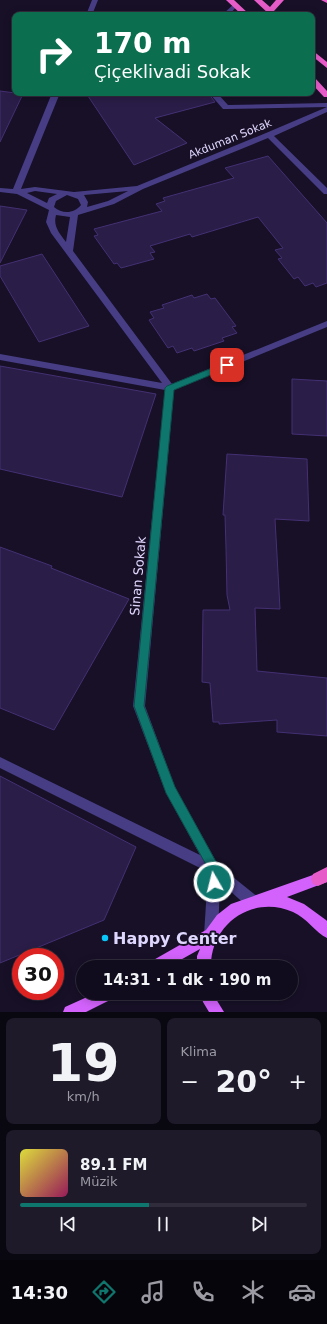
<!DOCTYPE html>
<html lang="tr">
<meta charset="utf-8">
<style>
body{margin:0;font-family:"DejaVu Sans",sans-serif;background:#1e1a2a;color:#f1f3f6;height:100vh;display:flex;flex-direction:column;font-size:15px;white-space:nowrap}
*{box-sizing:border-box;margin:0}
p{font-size:13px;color:#9c9ba4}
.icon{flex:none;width:22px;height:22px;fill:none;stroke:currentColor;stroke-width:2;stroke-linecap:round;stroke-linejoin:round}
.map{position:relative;height:1012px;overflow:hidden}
.side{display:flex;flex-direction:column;gap:6px;padding:6px;background:#090710;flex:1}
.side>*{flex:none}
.top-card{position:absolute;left:12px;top:12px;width:303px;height:84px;border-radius:8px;box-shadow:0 2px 10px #0003,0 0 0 1px #302c3b;background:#0b6e4f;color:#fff;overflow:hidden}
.speed{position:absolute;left:12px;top:948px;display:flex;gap:8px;font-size:20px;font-weight:700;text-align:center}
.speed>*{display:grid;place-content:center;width:52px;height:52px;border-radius:50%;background:#110c1d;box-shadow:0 2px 10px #0003,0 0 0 1px #302c3b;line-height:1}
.speed .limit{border:6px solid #d22;background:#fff;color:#111}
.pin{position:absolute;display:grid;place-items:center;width:34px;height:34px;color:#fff;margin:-17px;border-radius:8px;box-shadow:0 2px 6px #0006}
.me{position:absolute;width:44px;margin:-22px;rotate:352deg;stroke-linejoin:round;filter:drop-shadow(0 0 3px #0008)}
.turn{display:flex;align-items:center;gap:14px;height:84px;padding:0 16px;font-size:18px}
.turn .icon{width:52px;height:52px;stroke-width:2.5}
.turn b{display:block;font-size:28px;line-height:34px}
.big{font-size:30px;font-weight:800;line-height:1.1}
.side .card{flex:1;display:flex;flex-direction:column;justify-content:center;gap:6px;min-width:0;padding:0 14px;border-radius:8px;background:#1e1a2a}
.side .dial{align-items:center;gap:0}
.dial b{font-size:52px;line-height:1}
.song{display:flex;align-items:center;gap:12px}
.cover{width:48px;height:48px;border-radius:6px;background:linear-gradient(135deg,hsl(60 70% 55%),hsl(330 70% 35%))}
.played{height:4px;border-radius:2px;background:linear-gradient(90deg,#0f766e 45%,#302c3b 45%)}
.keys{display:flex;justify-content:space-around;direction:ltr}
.heat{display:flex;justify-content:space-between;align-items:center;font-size:22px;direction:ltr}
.side .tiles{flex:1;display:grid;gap:6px;grid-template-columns:1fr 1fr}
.card:last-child{grid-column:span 2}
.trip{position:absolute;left:76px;top:960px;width:222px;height:40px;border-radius:20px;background:#110c1d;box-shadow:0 2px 10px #0003,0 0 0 1px #302c3b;font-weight:800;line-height:40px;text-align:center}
.tab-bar{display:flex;height:64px;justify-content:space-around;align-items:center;background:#07050c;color:#9c9ba4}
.tab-bar .icon{width:28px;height:28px}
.tab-bar .selected{color:#0f766e}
.tab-bar b{font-size:18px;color:#f1f3f6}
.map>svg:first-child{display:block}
.building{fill:#2a1d48;stroke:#443073}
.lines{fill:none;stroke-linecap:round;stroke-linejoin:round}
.service{fill:#473d85;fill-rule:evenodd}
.minor{fill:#473d85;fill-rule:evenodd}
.primary{fill:#d262fb;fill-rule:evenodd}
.trunk{fill:#e65cc8;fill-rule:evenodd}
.route{fill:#0f766e;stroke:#0a4d48}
.poi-dot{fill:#09c7f8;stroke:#171027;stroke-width:1.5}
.labels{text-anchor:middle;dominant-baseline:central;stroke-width:4;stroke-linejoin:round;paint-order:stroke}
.far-street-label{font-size:11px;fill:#e0d7fe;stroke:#171027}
.street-label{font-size:13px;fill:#e0d7fe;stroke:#171027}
.near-poi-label{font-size:16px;font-weight:bold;fill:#e0d7fe;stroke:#171027;text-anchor:start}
</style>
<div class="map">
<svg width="327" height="1012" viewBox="0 0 327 1012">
<rect width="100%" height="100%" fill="#171027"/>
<path class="building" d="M0,91L23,94L0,142Z
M86,93H208L215,102L155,118L187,143L134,165Z
M268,156L327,223V283L316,287L313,283L305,286L298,277L294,279L278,259L282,258L275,250L283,248L258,217L192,237L190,234L150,246L155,252L150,253L154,259L121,268L117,263L114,264L94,236L98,235L94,229L162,211L156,204L165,201L163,198L234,178L225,168Z
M0,206L27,210L0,263Z
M42,254L89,326L39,342L0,276V266Z
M207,294L211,299L215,298L236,326L232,327L237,333L222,338L224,341L194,351L192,348L177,353L173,346L168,348L149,320L154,318L150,312L164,308L162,305L192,295L194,298Z
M0,366L156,394L122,497L0,469Z
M292,379L327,381V436L292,434Z
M227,454L307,459L309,521L275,519L280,609L255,608L257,671L327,678V736L277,732V720L219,724V722H213L210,683L202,682L203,610H230L227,595L226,548L225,515H223Z
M0,547L52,566L51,568L129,599L54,730L0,708Z
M0,776L136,847L104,920L0,963Z"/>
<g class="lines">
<path class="service" d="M235,3L238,5L229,15H222Z
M209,93H217L228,105L327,103V107L226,109H223Z"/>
<path class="minor" d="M92,0H98L92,15H86Z
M52,93H60L21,189L35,187L74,192L137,186L266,133L327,107V112L274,136L327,188V194H324L268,138L143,189L114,204L78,215L73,251L172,384L327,321V327L174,390L145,706L175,787L218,865L258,897L259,902L258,907L253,908L248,907L220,882L218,935L216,940L211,942L206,940L204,935L208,872L0,768V757L200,855L166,793L133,706L165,390L0,360V354L162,383L51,233L46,222L49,210L17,194L0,192V188L13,189ZM35,191L57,194L49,198L47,203L27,193ZM128,191L108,201L87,207L88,202L84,195ZM67,195L78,199L81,205C74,214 62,214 54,207L56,201ZM56,215L70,217L66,242C59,233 53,226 56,215Z"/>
<path class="primary" d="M327,870V882L287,897L304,904L326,920L327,921V938C316,933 307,918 293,912C253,894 210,924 211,967H197V956L200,949L168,967H148L150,962L206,930L217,915L231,904Z
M96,993H116L114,998L86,1012H63L65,1007Z
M201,993H215L216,999L224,1012H209L203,1002Z"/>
<path class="trunk" d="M226,0H234L250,15H242Z
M254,0H262L270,7L276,0H284L274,11L278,15H270Z
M321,0H327V3Z
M312,50L327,62V68L312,56Z
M312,78H315L327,91V97H324L312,84Z
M327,867V882L318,886L313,884L311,879L313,874Z"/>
</g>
<path class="route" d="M227,362L230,363V367L174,390L144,706L175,787L220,869L218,887L214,888L210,887L208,882L209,870L166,793L134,706L165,388L167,386Z"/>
<circle class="poi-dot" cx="105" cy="938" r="4"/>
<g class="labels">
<g class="far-street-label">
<text transform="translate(230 139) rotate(-22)">Akduman Sokak</text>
</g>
<g class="street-label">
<text transform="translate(138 576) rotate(-85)">Sinan Sokak</text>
</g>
<g class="near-poi-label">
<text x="113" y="938">Happy Center</text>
</g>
</g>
</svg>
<div class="speed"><div class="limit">30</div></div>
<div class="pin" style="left:227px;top:365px;background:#d93025"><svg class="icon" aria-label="arrive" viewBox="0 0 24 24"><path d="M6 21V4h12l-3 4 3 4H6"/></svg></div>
<svg class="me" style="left:214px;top:882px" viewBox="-20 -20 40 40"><circle r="17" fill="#0f766e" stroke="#fff" stroke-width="3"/><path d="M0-11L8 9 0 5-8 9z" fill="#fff"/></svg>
<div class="trip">14:31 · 1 dk · 190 m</div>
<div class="top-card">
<div class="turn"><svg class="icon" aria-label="right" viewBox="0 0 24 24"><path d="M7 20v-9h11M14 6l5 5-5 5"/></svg><div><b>170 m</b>Çiçeklivadi Sokak</div></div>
</div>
</div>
<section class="side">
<div class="tiles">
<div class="card dial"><b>19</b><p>km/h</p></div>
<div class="card"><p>Klima</p>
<div class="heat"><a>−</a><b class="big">20°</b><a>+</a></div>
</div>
<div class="card">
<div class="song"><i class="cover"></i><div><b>89.1 FM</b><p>Müzik</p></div></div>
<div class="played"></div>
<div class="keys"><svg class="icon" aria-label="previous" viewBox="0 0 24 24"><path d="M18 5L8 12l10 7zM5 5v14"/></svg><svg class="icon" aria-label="pause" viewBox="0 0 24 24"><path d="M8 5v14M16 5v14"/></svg><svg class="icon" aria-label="next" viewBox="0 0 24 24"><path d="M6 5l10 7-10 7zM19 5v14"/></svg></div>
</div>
</div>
</section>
<nav class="tab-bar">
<b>14:30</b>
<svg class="icon selected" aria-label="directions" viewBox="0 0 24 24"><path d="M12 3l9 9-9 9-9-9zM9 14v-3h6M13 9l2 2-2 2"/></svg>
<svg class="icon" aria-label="music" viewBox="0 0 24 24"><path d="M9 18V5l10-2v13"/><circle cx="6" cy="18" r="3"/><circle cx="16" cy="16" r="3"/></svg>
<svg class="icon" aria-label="phone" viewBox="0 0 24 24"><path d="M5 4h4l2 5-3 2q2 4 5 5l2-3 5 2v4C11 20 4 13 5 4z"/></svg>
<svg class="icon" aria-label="climate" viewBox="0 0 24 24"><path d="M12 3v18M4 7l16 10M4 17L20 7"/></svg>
<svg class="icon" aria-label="car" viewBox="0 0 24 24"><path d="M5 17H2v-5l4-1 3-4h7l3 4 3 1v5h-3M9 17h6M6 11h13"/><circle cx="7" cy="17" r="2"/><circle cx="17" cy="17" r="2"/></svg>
</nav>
